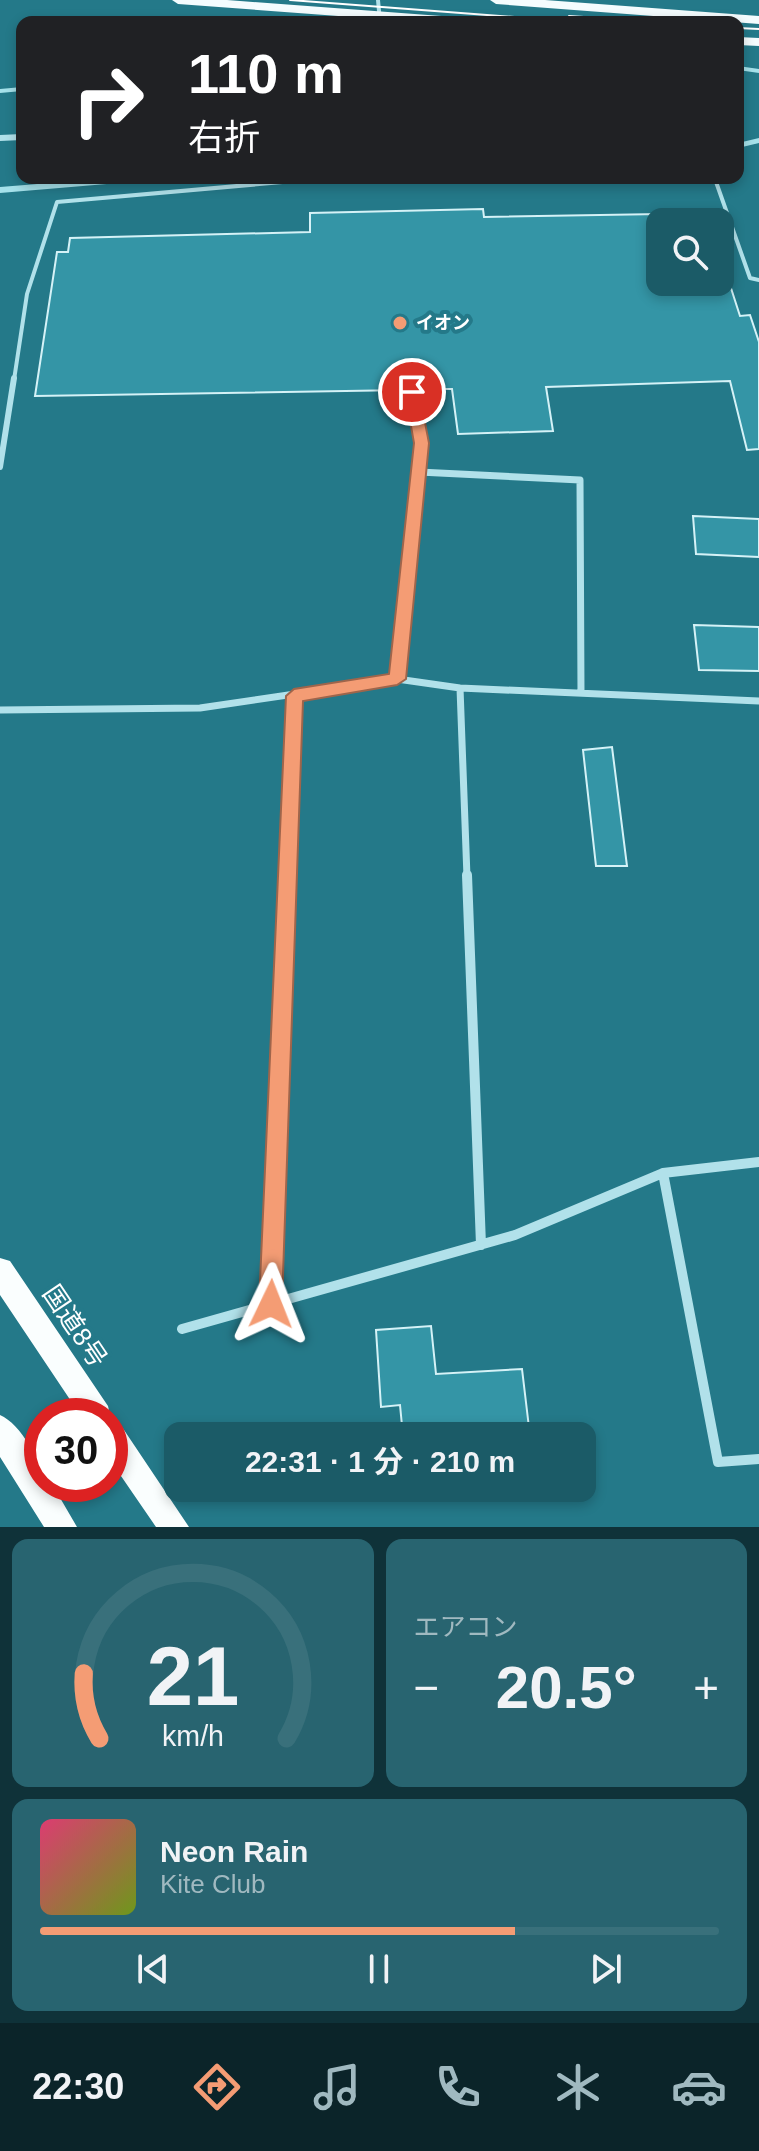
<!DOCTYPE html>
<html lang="ja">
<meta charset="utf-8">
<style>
body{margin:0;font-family:Helvetica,"Noto Sans JP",sans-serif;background:#286470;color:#f1f3f6;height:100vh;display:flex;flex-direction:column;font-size:30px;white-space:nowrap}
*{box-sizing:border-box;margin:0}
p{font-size:26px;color:#a0b9c0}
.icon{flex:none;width:44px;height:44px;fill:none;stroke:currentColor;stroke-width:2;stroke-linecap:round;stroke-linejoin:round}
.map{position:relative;height:1527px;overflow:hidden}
.drawer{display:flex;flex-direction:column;gap:12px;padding:12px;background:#0f3239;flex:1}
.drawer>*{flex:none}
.guide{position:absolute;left:16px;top:16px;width:728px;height:168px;border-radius:16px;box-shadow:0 4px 12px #0003;background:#202124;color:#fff;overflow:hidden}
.fabs{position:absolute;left:646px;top:208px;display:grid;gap:16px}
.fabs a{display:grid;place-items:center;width:88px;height:88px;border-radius:16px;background:#1b5b67;box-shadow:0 4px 12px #0003;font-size:40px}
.speed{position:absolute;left:24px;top:1398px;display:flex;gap:16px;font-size:40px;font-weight:700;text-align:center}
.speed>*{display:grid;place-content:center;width:104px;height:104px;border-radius:50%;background:#1b5b67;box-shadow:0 4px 12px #0003;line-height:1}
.speed .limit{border:12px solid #d22;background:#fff;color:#111}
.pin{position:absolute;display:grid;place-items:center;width:68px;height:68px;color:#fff;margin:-34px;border:4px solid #fff;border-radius:50%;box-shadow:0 2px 8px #0007}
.me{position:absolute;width:88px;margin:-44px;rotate:2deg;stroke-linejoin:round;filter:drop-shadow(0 0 6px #0008)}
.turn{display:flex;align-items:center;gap:28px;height:168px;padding:0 40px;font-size:36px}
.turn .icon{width:104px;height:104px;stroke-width:2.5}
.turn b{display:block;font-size:56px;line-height:68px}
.big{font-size:60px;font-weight:700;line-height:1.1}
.drawer .widget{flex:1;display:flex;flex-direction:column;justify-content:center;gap:12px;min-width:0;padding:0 28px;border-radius:16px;background:#286470}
.drawer .dial{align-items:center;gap:0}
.dial svg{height:208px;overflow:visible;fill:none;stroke:#39707b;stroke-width:7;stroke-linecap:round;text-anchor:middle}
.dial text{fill:#f1f3f6;stroke:none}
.song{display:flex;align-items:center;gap:24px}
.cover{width:96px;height:96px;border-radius:12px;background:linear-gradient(135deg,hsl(340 70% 55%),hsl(80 70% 35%))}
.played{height:8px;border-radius:4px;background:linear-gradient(90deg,#f49c74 70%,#39707b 70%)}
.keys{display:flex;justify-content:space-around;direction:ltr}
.heat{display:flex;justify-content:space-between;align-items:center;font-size:44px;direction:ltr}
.drawer .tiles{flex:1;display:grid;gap:12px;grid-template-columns:1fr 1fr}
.widget:last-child{grid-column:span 2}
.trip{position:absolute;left:164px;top:1422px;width:432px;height:80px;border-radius:16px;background:#1b5b67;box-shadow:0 4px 12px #0003;font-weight:700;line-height:80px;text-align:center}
.tabs{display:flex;height:128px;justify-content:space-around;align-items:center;background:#0b2429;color:#a0b9c0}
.tabs .icon{width:56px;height:56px}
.tabs .on{color:#f49c74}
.tabs b{font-size:36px;color:#f1f3f6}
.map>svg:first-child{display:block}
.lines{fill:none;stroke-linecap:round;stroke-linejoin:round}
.stream{fill:#a5e1ea;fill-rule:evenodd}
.building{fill:#3495a6;stroke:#d5f2f7;stroke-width:2}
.service-far1{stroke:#b1e1ea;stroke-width:4}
.service{stroke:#b1e1ea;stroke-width:6}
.minor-far2{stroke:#b1e1ea;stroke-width:6}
.minor-far1{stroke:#b1e1ea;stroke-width:7}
.minor{stroke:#b1e1ea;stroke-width:10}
.primary{fill:#f4fcfe;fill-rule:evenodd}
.trunk{fill:#fafefe;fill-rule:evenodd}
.tram{stroke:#fff;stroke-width:2}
.route{fill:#f49c74;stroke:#9f654b;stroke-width:2}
.poi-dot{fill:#f49c74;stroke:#247989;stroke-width:3}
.labels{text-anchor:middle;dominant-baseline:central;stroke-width:8;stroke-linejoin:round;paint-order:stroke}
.far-poi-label{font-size:18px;font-weight:bold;fill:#fff;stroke:#247989;text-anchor:start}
.near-street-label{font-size:26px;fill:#fff;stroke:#247989}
</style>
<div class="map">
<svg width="759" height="1527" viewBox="0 0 759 1527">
<rect width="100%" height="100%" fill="#247989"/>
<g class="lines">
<path class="stream" d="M738,66L759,69V73L738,70Z
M22,87V91L0,93V89Z
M759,138V143L738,148V143Z
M112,178H146L142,181L0,193V187Z"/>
</g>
<path class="building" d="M483,209L484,217L660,214V282H729L740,316L750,315L759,342V449L747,450L730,381L546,387L553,431L458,434L452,389H418L412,386L406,390L35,396L57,252H68L70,238L310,232V213Z
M693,516L759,519V557L696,554Z
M694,625L759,627V671L699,670Z
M612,747L627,866H596L583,750Z
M431,1326L436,1374L522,1369L530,1436H403L400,1405L381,1407L376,1330Z"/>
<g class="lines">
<path class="service-far1" d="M378,0L380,22
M507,178L715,179L750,278L759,280
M14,380L27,294L57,202L328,178"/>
<path class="service" d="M0,467L14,378"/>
<path class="minor-far2" d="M0,138L22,137"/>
<path class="minor-far1" d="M419,472L580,480L581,692
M397,679L422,443L412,392
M460,688L467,877
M0,710L200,708L397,679L460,688L759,701
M287,877L294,696"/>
<path class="minor" d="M467,875L481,1245
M663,1173L718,1462L759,1459
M271,1304L287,875
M182,1329L515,1235L663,1173L759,1162"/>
<path class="primary" d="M172,0H227L468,18L474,22H419L178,4Z
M490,0H545L759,16V24L496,4Z
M738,37L759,38V46L738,45Z"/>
<path class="trunk" d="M0,1258L10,1261L108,1406L111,1420L120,1424L189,1527H156L110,1460V1416H81L0,1295Z
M0,1415C21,1424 42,1462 42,1484H52L77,1527H44L0,1457Z"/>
<path class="tram" d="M290,0L580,22
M569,16L658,22
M738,28L759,29"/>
</g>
<path class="route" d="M412,387L419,392L429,443L406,679L397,685L303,701L282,1304L279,1312L271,1316L262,1312L259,1304L286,696L294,689L389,674L414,443L405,392Z"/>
<circle class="poi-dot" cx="400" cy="323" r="8"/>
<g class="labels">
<g class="far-poi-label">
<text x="416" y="323">イオン</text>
</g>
<g class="near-street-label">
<text transform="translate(75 1326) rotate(56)">国道8号</text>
</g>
</g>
</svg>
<div class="fabs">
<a><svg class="icon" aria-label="search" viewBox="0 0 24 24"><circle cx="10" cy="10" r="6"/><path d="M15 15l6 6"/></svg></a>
</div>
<div class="speed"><div class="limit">30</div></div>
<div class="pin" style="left:412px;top:392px;background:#d93025"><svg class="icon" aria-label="arrive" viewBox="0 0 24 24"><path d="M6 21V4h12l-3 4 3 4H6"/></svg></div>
<svg class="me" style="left:271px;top:1304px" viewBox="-20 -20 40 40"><path d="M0-17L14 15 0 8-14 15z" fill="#f49c74" stroke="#fff" stroke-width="4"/></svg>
<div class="trip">22:31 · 1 分 · 210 m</div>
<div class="guide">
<div class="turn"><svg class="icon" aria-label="right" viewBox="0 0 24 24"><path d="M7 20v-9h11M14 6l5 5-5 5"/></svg><div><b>110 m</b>右折</div></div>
</div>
</div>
<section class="drawer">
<div class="tiles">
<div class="widget dial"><svg viewBox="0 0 100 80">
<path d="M14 69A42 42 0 1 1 86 69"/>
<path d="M14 69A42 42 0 0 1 8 44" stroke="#f49c74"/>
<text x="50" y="56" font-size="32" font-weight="700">21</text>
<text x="50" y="72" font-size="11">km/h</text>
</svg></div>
<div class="widget"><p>エアコン</p>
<div class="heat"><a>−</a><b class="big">20.5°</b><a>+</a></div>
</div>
<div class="widget">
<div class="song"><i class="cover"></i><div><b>Neon Rain</b><p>Kite Club</p></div></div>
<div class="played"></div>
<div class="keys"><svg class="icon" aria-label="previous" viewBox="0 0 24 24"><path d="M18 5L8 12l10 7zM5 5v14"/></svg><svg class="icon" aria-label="pause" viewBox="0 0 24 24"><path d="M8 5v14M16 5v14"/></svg><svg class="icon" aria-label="next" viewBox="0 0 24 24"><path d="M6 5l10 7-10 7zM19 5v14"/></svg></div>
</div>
</div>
</section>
<nav class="tabs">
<b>22:30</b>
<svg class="icon on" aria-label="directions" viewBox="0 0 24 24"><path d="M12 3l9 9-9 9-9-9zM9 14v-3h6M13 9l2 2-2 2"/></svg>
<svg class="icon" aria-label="music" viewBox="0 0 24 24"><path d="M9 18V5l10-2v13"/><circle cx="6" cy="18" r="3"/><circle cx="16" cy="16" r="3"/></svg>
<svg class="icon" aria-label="phone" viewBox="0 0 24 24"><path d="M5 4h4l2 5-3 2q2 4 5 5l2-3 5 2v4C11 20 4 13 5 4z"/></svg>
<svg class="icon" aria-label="climate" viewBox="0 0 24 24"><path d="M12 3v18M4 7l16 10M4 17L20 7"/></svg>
<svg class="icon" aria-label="car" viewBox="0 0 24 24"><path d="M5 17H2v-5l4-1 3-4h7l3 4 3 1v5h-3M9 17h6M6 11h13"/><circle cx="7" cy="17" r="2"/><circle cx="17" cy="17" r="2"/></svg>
</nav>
